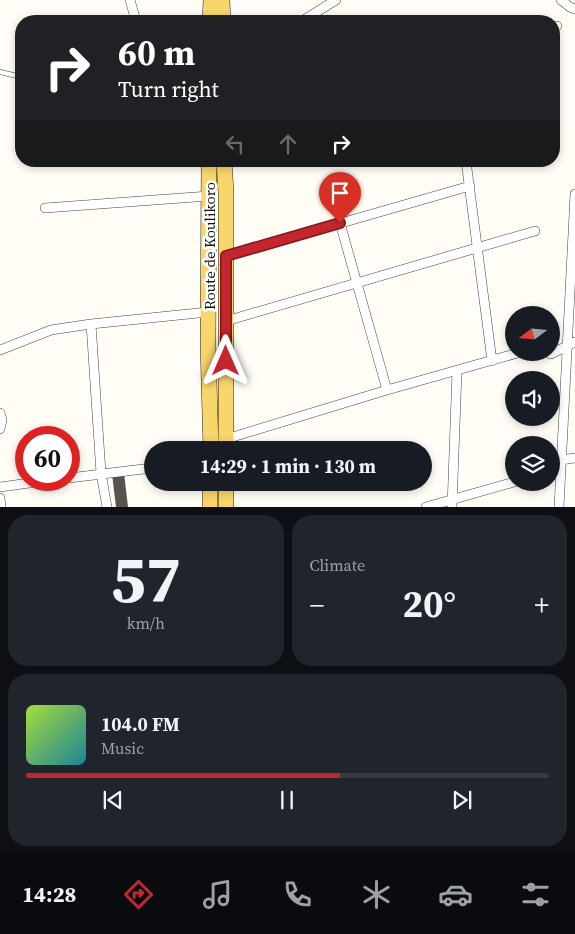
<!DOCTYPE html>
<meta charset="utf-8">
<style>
body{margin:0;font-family:"Source Serif 4",serif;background:#20242c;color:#f1f3f6;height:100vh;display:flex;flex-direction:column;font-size:19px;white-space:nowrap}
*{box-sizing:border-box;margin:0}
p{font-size:16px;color:#9ea1a6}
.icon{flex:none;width:28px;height:28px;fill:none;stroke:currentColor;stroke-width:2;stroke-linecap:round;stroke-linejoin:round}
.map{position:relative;height:507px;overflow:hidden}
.side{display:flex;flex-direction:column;gap:8px;padding:8px;background:#0d0f14;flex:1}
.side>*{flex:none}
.banner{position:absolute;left:15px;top:15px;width:545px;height:152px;border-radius:20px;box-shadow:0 2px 8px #0003;background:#202124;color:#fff;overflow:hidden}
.needle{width:32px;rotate:254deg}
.fabs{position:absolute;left:505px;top:306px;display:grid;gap:10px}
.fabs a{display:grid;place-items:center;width:55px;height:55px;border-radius:50%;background:#171b24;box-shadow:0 2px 8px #0003;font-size:25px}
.speed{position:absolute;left:15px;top:426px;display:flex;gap:10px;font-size:25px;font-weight:700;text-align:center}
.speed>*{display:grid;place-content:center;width:65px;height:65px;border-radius:50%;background:#171b24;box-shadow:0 2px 8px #0003;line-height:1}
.speed .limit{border:8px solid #d22;background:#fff;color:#111}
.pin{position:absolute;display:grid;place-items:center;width:42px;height:42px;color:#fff;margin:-51px -21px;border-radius:50% 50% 50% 0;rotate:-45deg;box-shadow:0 0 5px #0007}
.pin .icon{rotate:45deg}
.me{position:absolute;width:55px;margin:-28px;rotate:0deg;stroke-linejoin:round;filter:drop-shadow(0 0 4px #0008)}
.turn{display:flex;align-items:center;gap:18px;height:105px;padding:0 20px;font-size:22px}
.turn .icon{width:65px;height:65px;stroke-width:2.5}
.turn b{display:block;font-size:35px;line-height:42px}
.lanes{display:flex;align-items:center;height:48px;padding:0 20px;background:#0003;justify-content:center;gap:25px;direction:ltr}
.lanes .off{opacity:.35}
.big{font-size:38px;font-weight:700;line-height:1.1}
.side .tile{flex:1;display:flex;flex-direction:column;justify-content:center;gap:8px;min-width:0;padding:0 18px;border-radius:20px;background:#20242c}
.side .dial{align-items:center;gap:0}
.dial b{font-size:65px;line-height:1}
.song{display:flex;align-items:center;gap:15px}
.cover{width:60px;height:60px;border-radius:8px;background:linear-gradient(135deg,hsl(80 70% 55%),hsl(190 70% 35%))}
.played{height:5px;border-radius:2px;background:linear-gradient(90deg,#c4262e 60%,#363941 60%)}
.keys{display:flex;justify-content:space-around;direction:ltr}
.heat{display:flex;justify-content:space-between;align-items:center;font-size:28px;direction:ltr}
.side .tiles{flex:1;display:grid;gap:8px;grid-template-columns:1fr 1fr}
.tile:last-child{grid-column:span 2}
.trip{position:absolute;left:144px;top:441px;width:288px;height:50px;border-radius:25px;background:#171b24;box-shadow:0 2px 8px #0003;font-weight:700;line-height:50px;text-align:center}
.tabs{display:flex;height:80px;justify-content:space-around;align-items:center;background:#090b0e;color:#9ea1a6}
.tabs .icon{width:35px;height:35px}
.tabs .selected{color:#c4262e}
.tabs b{font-size:22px;color:#f1f3f6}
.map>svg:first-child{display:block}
.building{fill:#5a524d}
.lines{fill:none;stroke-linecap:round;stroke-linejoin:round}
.lane-casing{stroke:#444;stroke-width:5.5}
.street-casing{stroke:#444;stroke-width:10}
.primary-casing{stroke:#222;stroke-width:16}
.lane{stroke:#fff;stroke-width:4.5}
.street{stroke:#fff;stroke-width:9}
.primary{stroke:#f9d66b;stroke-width:15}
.route-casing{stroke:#7f191e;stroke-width:12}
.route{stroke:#c4262e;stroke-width:9}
.labels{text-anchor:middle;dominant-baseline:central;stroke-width:5;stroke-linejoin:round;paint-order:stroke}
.street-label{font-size:15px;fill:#111;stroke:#fff}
</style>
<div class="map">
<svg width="575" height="507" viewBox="0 0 575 507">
<rect width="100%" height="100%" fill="#fffdf5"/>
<path class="building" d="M124,473L128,507H116L112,474Z"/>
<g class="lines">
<g class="lane-casing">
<path id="lane" d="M0,72L21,77"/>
</g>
<g class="street-casing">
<path id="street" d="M130,0L136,21
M561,0L570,7L575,9
M302,21L336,0
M554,27L557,26
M466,161L492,361
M45,208L209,196
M340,223L387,390
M226,256L470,186
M226,321L535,231
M91,324L101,473L107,507
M0,350L51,330L91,324L208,312
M543,352L551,354L575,342
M0,413L2,420L0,429
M226,439L387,390L521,352
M551,465L561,460L575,458
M69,478L152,468
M0,487L51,480
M0,498L1,507
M426,507L514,482
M452,507L457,371
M559,507L575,194"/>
</g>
<g class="primary-casing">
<path id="primary" d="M222,0L223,21
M210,21L211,0
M209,161L208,345L211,450
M224,161L226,192V450
M210,507V482
M226,507V482"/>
</g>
<use href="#lane" class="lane"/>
<use href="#street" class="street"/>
<use href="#primary" class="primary"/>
</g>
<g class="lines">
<g class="route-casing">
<path id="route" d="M226,361V256L340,223"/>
</g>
<use href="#route" class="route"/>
</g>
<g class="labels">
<g class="street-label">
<text transform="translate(209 246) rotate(-90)">Route de Koulikoro</text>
</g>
</g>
</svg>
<div class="fabs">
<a><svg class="needle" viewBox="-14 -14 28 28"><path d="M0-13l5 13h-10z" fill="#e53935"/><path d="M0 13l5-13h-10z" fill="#9ea1a6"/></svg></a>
<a><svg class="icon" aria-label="sound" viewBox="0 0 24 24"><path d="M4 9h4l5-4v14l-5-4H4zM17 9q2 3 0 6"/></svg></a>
<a><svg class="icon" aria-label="layers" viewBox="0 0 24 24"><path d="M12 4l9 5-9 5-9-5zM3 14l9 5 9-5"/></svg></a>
</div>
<div class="speed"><div class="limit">60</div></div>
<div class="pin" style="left:340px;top:223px;background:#d93025"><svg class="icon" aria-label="arrive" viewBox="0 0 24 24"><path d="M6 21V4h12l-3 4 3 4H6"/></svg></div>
<svg class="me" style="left:226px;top:361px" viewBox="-20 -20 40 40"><path d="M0-17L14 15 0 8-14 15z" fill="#c4262e" stroke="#fff" stroke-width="4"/></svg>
<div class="trip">14:29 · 1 min · 130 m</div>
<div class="banner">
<div class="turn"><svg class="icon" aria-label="right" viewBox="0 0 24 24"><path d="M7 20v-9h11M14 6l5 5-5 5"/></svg><div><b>60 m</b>Turn right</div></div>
<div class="lanes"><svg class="icon off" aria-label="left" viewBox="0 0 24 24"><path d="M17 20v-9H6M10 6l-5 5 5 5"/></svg><svg class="icon off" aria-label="ahead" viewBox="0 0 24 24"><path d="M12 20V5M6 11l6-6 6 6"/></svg><svg class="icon" aria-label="right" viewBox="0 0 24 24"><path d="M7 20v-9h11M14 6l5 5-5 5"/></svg></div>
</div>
</div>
<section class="side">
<div class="tiles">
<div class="tile dial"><b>57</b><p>km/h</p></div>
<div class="tile"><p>Climate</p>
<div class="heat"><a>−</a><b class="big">20°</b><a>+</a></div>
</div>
<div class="tile">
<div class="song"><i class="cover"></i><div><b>104.0 FM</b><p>Music</p></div></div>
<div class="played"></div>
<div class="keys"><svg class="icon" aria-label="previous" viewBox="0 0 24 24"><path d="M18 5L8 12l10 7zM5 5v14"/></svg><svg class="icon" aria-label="pause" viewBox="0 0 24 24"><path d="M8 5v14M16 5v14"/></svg><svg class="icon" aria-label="next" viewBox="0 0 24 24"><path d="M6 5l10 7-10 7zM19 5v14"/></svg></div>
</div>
</div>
</section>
<nav class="tabs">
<b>14:28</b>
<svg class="icon selected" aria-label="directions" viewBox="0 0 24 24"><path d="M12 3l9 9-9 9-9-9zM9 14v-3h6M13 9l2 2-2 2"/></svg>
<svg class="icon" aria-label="music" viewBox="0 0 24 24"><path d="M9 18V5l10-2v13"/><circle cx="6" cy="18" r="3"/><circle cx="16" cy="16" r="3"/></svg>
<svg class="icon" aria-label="phone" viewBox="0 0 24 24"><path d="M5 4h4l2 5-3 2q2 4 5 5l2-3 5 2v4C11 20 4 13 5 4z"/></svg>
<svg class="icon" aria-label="climate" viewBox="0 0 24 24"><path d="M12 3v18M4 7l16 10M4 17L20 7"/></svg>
<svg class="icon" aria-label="car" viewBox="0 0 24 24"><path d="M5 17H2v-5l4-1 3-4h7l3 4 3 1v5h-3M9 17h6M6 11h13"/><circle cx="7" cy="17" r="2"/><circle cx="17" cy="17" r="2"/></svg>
<svg class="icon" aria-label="filters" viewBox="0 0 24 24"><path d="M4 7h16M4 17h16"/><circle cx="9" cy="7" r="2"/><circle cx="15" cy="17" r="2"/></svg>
</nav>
